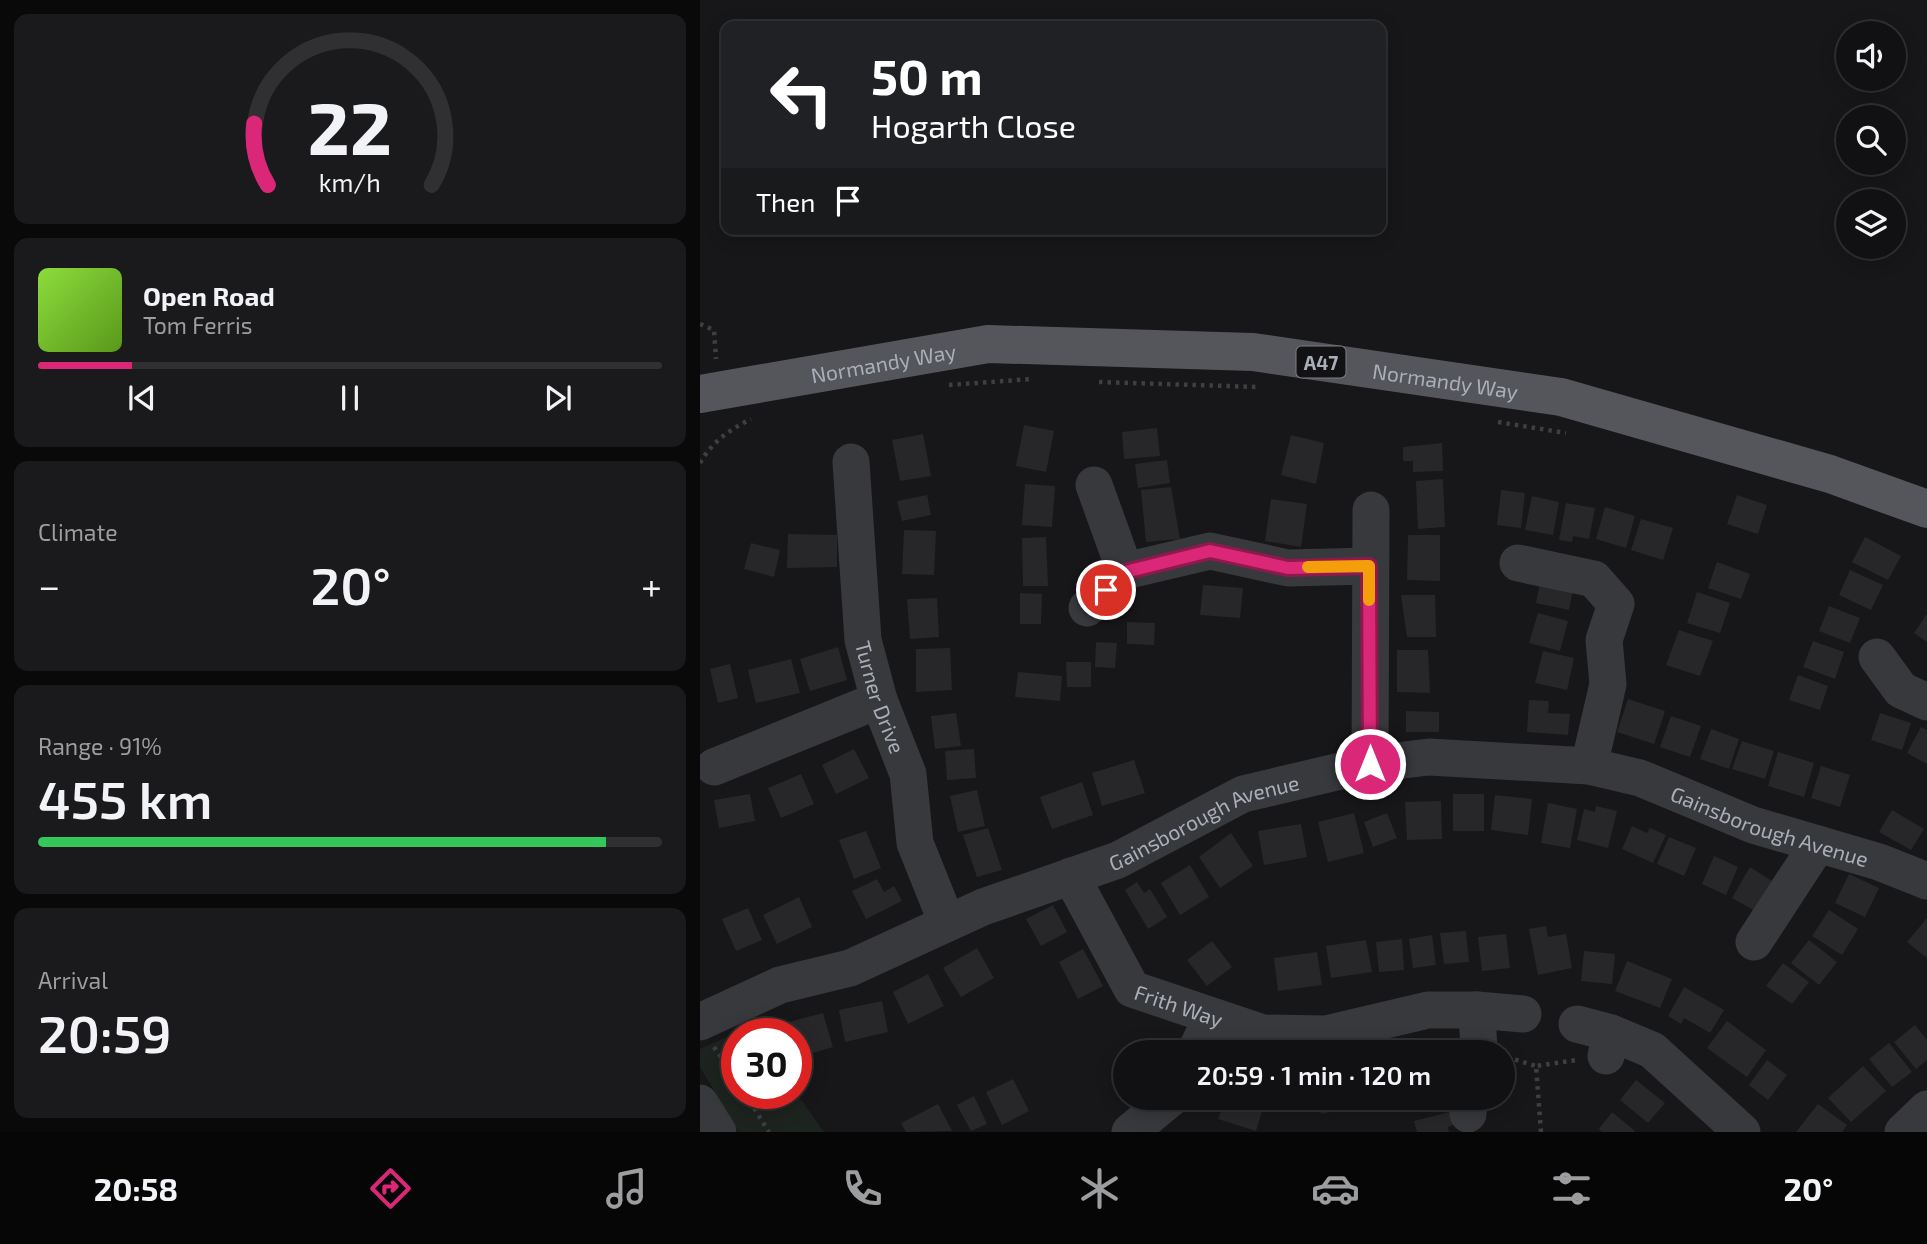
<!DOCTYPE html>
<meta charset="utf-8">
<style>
body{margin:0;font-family:"Exo 2",sans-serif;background:#1a191b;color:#f1f3f6;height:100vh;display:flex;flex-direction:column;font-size:26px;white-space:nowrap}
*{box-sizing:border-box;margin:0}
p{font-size:23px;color:#9c9d9f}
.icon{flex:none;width:38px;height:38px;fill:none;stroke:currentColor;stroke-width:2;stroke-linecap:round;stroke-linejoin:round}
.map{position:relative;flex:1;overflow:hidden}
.panel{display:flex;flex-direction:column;gap:14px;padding:14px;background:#09090a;width:700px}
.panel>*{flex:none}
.top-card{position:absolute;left:21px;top:21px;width:665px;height:214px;border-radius:14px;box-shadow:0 4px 18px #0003,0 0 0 2px #303032;background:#202124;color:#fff;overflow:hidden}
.fabs{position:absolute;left:1136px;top:21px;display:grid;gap:14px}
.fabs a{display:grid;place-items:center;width:70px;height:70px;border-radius:50%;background:#111012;box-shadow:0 4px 18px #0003,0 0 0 2px #303032;font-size:35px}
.speed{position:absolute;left:21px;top:1018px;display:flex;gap:14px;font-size:35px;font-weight:700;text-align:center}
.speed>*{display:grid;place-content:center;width:91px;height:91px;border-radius:50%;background:#111012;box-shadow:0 4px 18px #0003,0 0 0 2px #303032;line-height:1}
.speed .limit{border:10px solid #d22;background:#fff;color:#111}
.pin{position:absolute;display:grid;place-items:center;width:60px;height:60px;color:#fff;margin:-30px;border:4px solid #fff;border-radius:50%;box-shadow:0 2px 7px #0007}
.me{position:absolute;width:77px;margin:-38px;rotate:0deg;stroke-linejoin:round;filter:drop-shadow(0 0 5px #0008)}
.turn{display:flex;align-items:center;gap:24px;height:147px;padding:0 35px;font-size:32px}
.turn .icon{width:91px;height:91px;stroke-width:2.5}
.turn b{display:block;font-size:49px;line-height:60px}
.then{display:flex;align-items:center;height:66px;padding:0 35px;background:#0003;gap:14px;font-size:26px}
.big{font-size:52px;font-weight:600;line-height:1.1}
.panel .widget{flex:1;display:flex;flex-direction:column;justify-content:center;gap:10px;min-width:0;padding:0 24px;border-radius:14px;background:#1a191b}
.panel .dial{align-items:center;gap:0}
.dial svg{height:182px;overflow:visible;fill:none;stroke:#303032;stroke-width:7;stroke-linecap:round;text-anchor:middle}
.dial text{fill:#f1f3f6;stroke:none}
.song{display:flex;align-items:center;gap:21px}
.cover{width:84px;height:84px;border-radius:10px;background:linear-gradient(135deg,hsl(90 70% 55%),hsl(90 70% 35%))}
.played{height:7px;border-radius:4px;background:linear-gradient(90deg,#db2777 15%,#303032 15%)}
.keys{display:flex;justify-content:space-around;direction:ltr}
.heat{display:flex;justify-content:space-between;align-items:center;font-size:38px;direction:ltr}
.charge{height:10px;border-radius:5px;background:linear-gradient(90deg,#34c759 91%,#303032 0)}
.trip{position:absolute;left:413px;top:1040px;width:402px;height:70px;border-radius:35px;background:#111012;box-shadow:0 4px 18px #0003,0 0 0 2px #303032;font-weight:600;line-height:70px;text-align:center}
.dock{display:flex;height:112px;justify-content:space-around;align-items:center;background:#070607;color:#9c9d9f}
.dock .icon{width:49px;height:49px}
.dock .on{color:#db2777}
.dock b{font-size:32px;color:#f1f3f6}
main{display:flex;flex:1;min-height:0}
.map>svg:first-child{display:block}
.green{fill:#1d231e}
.building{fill:#272729}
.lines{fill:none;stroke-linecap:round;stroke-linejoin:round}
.path{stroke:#3e3f44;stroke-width:4.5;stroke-dasharray:3.5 5;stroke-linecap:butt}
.minor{stroke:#38393d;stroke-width:37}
.major{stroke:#54565c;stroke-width:38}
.route-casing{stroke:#8e194d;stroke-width:18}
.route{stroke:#db2777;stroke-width:12}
.slow{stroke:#f59e0b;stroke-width:12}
.labels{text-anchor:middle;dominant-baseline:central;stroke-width:7;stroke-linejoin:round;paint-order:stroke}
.shield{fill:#121113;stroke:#7c7f86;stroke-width:2}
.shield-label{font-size:19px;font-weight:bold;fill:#a9aeb8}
.street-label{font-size:21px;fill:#a9aeb8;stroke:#121113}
</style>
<main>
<section class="panel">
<div class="widget dial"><svg viewBox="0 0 100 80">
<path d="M14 69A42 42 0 1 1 86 69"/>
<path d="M14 69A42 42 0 0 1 8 42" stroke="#db2777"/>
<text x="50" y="56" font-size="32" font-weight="700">22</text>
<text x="50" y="72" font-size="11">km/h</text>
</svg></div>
<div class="widget">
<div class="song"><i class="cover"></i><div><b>Open Road</b><p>Tom Ferris</p></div></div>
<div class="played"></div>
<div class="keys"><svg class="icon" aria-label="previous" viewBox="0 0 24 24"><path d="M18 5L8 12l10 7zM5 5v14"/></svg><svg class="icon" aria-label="pause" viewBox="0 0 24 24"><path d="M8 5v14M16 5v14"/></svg><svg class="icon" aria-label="next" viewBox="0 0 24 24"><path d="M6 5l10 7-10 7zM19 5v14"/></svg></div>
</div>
<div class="widget"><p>Climate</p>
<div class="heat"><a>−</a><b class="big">20°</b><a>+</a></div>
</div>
<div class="widget"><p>Range · 91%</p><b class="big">455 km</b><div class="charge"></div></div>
<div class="widget"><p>Arrival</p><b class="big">20:59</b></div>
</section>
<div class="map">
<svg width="1227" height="1132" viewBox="0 0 1227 1132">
<rect width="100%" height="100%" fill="#171618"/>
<path class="green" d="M51,1026L57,1034H37V1094L96,1092L124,1132H39L0,1067V1049Z"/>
<path class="building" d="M324,425L354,431L346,472L316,466Z
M457,428L460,456L424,459L422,432Z
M223,434L231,476L200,481L192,440Z
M591,435L624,443L616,484L581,475Z
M742,443L743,471L713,472V461H703V447Z
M467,460L470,483L438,488L435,464Z
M743,479L745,527L718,529L716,481Z
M325,484L355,486L352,527L322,525Z
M471,487L480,539L446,542L441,490Z
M801,490L825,493L821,528L797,525Z
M227,495L231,515L202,521L197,501Z
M1037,495L1067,505L1058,534L1027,524Z
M832,496L859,502L853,535L825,530Z
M571,499L607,504L601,547L565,541Z
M866,503L895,508L889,539L873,536L872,542L859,540Z
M905,507L935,516L926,548L896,539Z
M941,519L973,528L963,560L931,550Z
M204,530L236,531L234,575L202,574Z
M88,534L137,535V567L87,568Z
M708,535H740V581L707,580Z
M346,537L348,586H323L322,538Z
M1165,537L1201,556L1188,580L1152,562Z
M51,543L80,550L74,577L44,569Z
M1017,562L1050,574L1041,599L1008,588Z
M1150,570L1183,585L1171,610L1139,595Z
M841,578L874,585L869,610L836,603Z
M503,585L543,588L540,618L500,615Z
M997,592L1030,603L1020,633L987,623Z
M320,593L342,594L341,624H320Z
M701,595H735L736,637H707Z
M237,598L239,637L210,639L207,599Z
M1129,606L1160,618L1150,643L1119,631Z
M838,613L868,621L860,651L829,643Z
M1227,614V642L1214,633Z
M427,622L455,623L454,645L427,644Z
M979,630L1013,641L1000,676L966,665Z
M1113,641L1144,652L1135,679L1103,667Z
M396,642L417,643L415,668L395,667Z
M138,647L147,680L110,691L100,659Z
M250,648L252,690L216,692V649Z
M697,650H728L730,693L697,692Z
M843,651L874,658L867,690L835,683Z
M91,659L100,693L56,703L48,670Z
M366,662H391V687H367Z
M30,664L38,698L18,703L10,669Z
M318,672L362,676L360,701L315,697Z
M1098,675L1128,686L1120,710L1089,700Z
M928,699L965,711L954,744L917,732Z
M829,700L849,701L848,713L870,714L868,735L827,732Z
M706,711L739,712V732H706Z
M256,713L261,746L235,749L231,716Z
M1180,713L1211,723L1202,750L1171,740Z
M971,716L1001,726L990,757L960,747Z
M1221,727L1227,730V764L1207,753Z
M1011,729L1039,739L1029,769L1000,759Z
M1042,741L1074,751L1065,779L1032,769Z
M154,749L169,778L136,794L122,765Z
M274,749L276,778L247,780L245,751Z
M1078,752L1114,763L1104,797L1068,786Z
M434,760L445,793L402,806L392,773Z
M1121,766L1150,775L1140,807L1111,798Z
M101,774L114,804L81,818L68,788Z
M382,782L393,815L352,829L340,797Z
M277,790L285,826L258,832L250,796Z
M50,794L55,821L19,828L14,800Z
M753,794H784V831H753Z
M795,795L832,799L828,835L791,830Z
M741,801L742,839L707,840L705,802Z
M848,803L877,809L870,848L841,843Z
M896,806L917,811L908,848L877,840L884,809L895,812Z
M1192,810L1224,829L1211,850L1179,832Z
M654,813L664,853L628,862L618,822Z
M687,813L697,838L673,847L664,822Z
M601,824L607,857L564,865L558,831Z
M932,826L947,833L950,828L966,835L953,863L922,849Z
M288,828L302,870L277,877L263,835Z
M166,831L181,868L154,879L139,840Z
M531,833L553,866L520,888L499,857Z
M969,837L996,848L984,876L957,864Z
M1014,856L1038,867L1026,895L1002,884Z
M490,865L509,897L480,915L461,883Z
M1050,867L1072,881L1055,911L1032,898Z
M1149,874L1179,888L1165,917L1135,903Z
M177,879L184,892L194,886L202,901L166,919L152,891Z
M437,882L444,893L450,889L467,917L448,929L425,890Z
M99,897L112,927L77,944L63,915Z
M353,905L367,932L341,946L326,919Z
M48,908L62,940L36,951L22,919Z
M1129,910L1158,929L1142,955L1112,936Z
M1227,918V958L1207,942Z
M846,926L848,937L866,934L872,968L838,975L829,929Z
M766,931L769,962L744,964L740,933Z
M806,934L810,968L782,971L778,937Z
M732,935L736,965L713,968L709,939Z
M702,939L704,970L679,972L676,942Z
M666,940L672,972L631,978L626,946Z
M1109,940L1137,962L1119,985L1091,963Z
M512,941L532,967L507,986L487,960Z
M277,948L294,978L261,997L243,968Z
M383,949L403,986L378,999L359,962Z
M884,951L915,954L912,984L881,981Z
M617,952L622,985L578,991L574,958Z
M927,961L972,979L960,1008L915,991Z
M1083,963L1109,982L1092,1004L1066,986Z
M228,974L244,1006L208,1024L193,992Z
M984,987L1024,1010L1010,1033L984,1018L981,1024L968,1016Z
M182,1001L188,1032L145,1042L139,1010Z
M123,1013L133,1047L96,1058V1034H88L85,1023Z
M1027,1021L1066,1050L1047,1077L1007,1048Z
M1215,1025L1227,1040V1060L1216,1069L1194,1042Z
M731,1043L732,1052H697V1051Z
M1189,1043L1212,1072L1192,1087L1169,1059Z
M1067,1060L1087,1075L1068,1100L1049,1085Z
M1163,1066L1186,1091L1151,1122L1128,1098Z
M313,1079L329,1111L302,1125L286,1092Z
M936,1080L965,1103L948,1123L920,1100Z
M274,1096L287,1124L271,1131L257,1105Z
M534,1097L565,1101L556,1131L518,1119L523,1106L530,1108Z
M618,1097H653L655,1107L621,1114Z
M705,1097H733L735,1103L708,1109Z
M238,1104L252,1131L206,1132L201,1123Z
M1118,1104L1147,1125L1142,1132H1096Z
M750,1112L753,1125L748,1127L749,1132H717L714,1121Z
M912,1112L935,1131L934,1132H902L899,1129Z"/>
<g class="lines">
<path class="path" d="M0,324L14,330L16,359
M399,382L558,387
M249,385L331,379
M798,422L866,433
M0,463C12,442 29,430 51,419
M14,1047L37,1081
M807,1057L836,1066
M45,1094L69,1132
M841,1132L836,1066L877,1060"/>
<g class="minor">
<path id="s1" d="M151,462L163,640L179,700L208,774L215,843L247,923"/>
<path d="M394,485L425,571L510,551L588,568L669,566"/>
<path d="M818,563L894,579L916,604L904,640L908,684L889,766"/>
<path d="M387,608L425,571"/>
<path d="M1177,657L1201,690L1227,702"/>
<path d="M670,764L671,510"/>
<path d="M14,767L179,700"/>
<path id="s2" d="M371,876L432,989L563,1033L626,1034L728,1010H777L779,1052"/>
<path d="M1054,942L1118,844"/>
<path d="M777,1010L823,1014"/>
<path id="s3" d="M0,1022L80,985L150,968L283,907L418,860L543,794L670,764L729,757L889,766L940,778L1053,825L1179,862L1227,881"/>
<path d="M877,1024L911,1033"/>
<path d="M495,1052L512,1018"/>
<path d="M906,1056L911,1033L952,1050L1042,1132"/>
<path d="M0,1103L18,1132"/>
<path d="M768,1114L769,1097"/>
<path d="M430,1132L472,1097"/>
<path d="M1203,1132L1227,1109"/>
</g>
<path class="major" id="s4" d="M0,394L288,344L553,352L861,397L1130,474L1227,509"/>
</g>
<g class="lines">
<g class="route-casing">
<path id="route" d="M406,590L425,572L510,551L588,568L669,566L670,764"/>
</g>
<use href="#route" class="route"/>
<path class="slow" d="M608,567L669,566V600"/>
</g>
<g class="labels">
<rect class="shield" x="596.5" y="346.5" width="49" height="31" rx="5"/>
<g class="shield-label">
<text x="621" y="362">A47</text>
</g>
<g class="street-label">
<text stroke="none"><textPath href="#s4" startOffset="186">Normandy Way</textPath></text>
<text stroke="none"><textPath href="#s4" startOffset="752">Normandy Way</textPath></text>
<text stroke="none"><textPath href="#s1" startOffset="238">Turner Drive</textPath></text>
<text stroke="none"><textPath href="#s3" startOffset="544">Gainsborough Avenue</textPath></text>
<text stroke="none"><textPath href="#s3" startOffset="1132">Gainsborough Avenue</textPath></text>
<text stroke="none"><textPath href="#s2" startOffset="178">Frith Way</textPath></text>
</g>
</g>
</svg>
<div class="fabs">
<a><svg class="icon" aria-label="sound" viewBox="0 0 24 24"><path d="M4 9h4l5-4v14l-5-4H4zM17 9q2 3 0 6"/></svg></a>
<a><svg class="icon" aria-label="search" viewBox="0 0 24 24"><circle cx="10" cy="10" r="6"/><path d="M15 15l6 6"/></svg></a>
<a><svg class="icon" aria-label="layers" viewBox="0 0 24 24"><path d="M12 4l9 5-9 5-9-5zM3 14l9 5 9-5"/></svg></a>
</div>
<div class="speed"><div class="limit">30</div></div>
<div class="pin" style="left:406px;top:590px;background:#d93025"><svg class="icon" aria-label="arrive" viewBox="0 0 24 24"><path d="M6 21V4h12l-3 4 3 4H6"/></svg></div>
<svg class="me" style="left:670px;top:764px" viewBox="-20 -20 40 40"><circle r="17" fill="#db2777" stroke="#fff" stroke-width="3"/><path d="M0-11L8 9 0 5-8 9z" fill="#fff"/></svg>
<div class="trip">20:59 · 1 min · 120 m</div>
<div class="top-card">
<div class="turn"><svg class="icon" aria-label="left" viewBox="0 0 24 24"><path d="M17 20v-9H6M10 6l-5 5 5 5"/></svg><div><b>50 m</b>Hogarth Close</div></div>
<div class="then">Then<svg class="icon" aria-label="arrive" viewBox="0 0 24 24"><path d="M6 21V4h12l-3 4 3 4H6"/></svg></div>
</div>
</div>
</main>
<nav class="dock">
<b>20:58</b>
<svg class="icon on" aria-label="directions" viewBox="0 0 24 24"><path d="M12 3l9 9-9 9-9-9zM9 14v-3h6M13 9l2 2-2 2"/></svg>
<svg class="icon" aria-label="music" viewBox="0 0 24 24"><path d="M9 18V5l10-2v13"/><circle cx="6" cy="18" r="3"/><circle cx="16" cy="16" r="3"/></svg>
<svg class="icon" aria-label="phone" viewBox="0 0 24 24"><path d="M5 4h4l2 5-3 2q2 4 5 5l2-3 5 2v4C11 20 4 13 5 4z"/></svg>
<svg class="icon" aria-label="climate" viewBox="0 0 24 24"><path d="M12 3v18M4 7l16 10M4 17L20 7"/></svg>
<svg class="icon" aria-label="car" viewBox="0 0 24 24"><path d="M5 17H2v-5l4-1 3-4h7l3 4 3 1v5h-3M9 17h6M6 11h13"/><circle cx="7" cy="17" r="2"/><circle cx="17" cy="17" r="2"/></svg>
<svg class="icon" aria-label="filters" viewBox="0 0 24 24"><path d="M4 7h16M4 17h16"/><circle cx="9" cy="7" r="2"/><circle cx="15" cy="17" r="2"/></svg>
<b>20°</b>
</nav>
